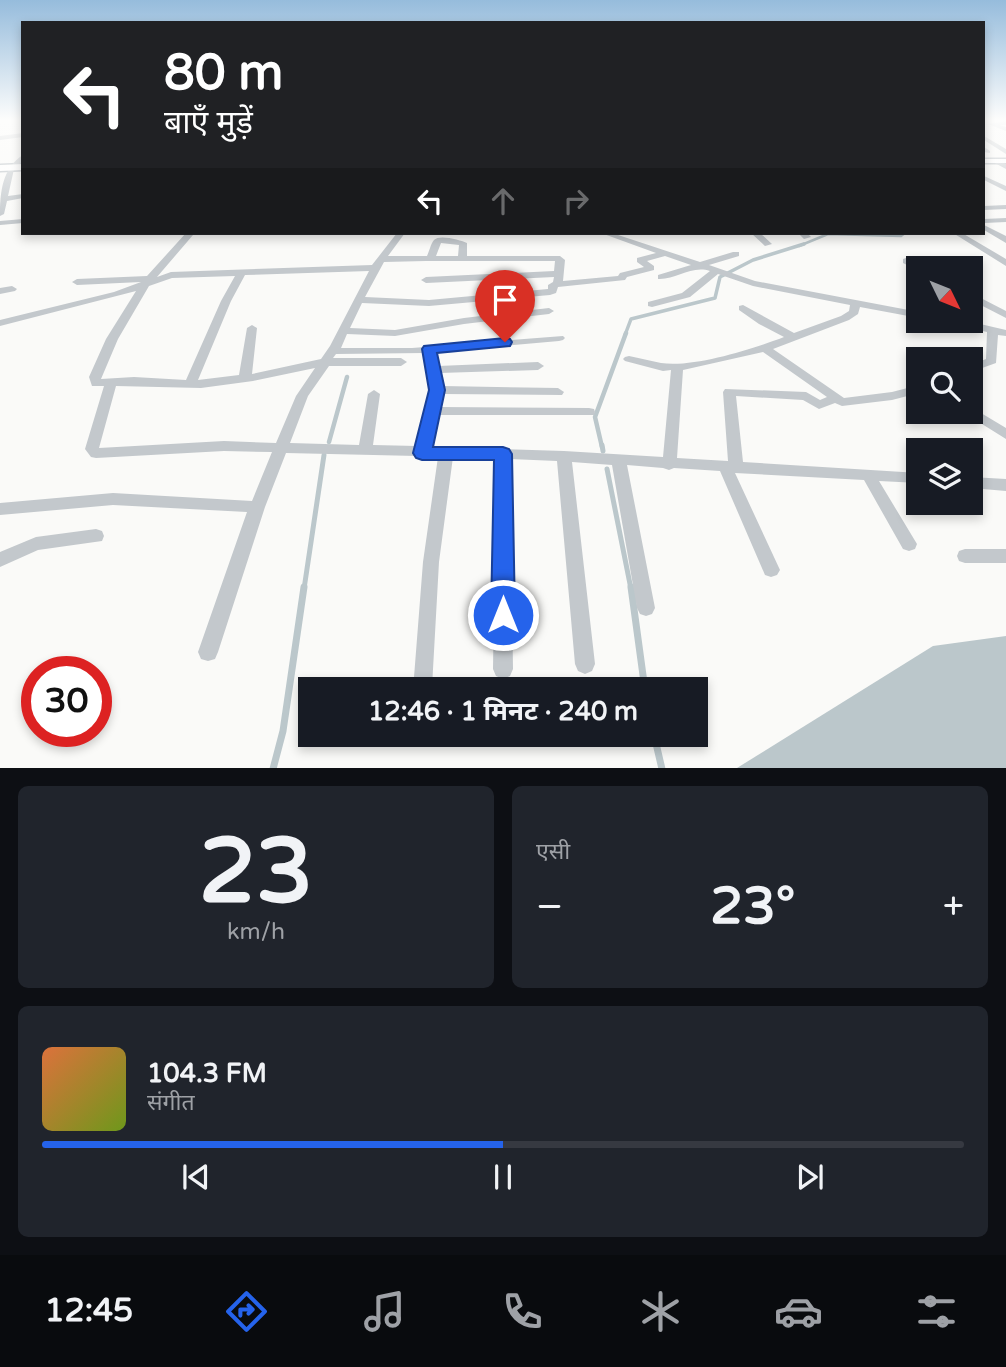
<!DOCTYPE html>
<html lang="hi">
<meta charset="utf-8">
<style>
body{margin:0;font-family:"Varela Round","Noto Sans Devanagari",sans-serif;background:#20242c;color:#f1f3f6;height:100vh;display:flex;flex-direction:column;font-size:26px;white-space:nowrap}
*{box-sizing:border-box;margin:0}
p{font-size:23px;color:#9ea1a6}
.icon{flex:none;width:38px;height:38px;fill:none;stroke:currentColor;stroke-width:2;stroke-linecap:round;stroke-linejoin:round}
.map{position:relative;height:768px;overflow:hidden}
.sheet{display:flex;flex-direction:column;gap:18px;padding:18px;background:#0d0f14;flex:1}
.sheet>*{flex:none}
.top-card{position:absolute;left:21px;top:21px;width:964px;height:214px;border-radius:0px;box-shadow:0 4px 10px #0003;background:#202124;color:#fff;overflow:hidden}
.needle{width:46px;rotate:133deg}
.fabs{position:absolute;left:906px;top:256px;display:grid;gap:14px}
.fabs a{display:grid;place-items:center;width:77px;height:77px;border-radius:0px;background:#171b24;box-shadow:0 4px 10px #0003;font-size:35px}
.speed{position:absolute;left:21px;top:656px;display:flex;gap:14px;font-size:35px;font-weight:700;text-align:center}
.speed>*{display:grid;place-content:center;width:91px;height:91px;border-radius:50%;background:#171b24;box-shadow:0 4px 10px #0003;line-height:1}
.speed .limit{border:10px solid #d22;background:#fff;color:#111}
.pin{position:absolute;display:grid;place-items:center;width:60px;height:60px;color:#fff;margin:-72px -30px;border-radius:50% 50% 50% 0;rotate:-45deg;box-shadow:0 0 7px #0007}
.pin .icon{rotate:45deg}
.me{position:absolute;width:77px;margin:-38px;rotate:0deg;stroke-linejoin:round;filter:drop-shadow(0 0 5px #0008)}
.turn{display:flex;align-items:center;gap:24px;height:147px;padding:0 28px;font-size:32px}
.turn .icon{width:91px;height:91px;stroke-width:2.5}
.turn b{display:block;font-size:49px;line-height:60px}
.lanes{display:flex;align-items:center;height:66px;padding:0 28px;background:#0003;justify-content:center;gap:35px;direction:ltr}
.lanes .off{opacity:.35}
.big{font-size:52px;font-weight:700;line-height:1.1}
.sheet .card{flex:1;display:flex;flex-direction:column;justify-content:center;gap:10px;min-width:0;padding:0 24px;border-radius:10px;background:#20242c}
.sheet .dial{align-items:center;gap:0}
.dial b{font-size:91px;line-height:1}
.song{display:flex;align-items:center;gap:21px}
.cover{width:84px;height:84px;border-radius:10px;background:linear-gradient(135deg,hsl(20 70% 55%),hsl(80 70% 35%))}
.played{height:7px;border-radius:4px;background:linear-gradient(90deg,#2563eb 50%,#363941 50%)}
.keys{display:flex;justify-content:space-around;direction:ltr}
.heat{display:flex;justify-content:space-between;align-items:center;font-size:38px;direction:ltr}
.sheet .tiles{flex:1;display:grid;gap:18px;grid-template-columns:1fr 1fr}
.card:last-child{grid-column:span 2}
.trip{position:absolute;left:298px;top:677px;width:410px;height:70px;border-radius:0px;background:#171b24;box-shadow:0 4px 10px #0003;font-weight:700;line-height:70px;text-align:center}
.menu{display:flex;height:112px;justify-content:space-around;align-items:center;background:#090b0e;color:#9ea1a6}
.menu .icon{width:49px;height:49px}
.menu .active{color:#2563eb}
.menu b{font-size:32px;color:#f1f3f6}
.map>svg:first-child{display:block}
.water{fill:#bbc7cb}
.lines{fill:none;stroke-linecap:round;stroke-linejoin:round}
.stream-far4{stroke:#bbc7cb;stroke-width:2.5}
.stream-far3{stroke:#bbc7cb;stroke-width:3.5}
.stream-far2{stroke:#bbc7cb;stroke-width:4.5}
.stream-far1{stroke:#bbc7cb;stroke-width:5}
.stream{stroke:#bbc7cb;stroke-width:7}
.secondary-casing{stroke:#b3babf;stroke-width:3}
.street{fill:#c3c8cc;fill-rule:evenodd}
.secondary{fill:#fff;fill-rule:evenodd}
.route{fill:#2563eb;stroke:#184099;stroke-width:2}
</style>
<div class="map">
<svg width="1006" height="769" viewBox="0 0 1006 769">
<rect width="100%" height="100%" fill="#fafaf8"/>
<path class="water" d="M1006,636V768H737L933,646Z"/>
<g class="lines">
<path class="stream-far4" d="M799,246L828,234L901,236L905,233"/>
<path class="stream-far3" d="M625,335L631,319L715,298L720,277L753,260L804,244"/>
<path class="stream-far2" d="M329,442L347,377
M602,447L595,417L626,333"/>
<path class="stream-far1" d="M602,445L603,451
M607,469L631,589
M304,589L324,455"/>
<path class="stream" d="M631,587L645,690
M654,735L662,769
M273,769L283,731L304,587"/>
<g class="secondary-casing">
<path id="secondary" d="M984,159H1006V163H984Z
M23,164V170L0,171V165Z"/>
</g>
<path class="street" d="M1006,121V125H1000L1006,127V131L988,124Z
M23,133V137L0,140V136Z
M984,136L1006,149V154L984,140Z
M984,147L990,151V153L984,152Z
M23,155V161L14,169L8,196L23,194V198L7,201L4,214L0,216C0,193 2,168 23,155Z
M995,159L1006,164V169L993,162L992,161Z
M984,176L1006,186V191L984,180Z
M1006,205V209L984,210V206Z
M1006,218V222L984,223V219Z
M23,219V223L0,225V221Z
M984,225L1006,236V243L984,230Z
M186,233H226L222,235H193L157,277L171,272L372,265L397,233H405L388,256H427C429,252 431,243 434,240C439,234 461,240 467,243V256H560L565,260L563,281L618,276L620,273L644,267L637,262V258L656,253L601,233H612L700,262L733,252H739V256L709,265L755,281L919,312V318L860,307L858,314L849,320L773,349L844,398L892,392L919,385V393L892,400L842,406L835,403L819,409L803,400L736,396L743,462L919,473V483L879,481L917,544L915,549L909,551L903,549L864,480L735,473L780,570L777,575L771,577L765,575L720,471L674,468L669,470L663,468L627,465L655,608L652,614L646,616L640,614L637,608L612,465L572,462L595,664L592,671L585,674L578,671L575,664L557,461L510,459L513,669L510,676L503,679L496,676L493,669L496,458L453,457L439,562L432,687L431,690H413L423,562L438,457L422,458L417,456L286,453L265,507L218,652L215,659L208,661L201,659L198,652L247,512L113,505L0,515V503L113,493L252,501L272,452L224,451L96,458L91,457L85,449L104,386H92L89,377L106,339L136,291L0,326V320L114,292L141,282L77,285L72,282L77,279L147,276ZM441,243L459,245L458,256H436ZM665,256L691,265L658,275V279C676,280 691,265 710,271L682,293L648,302V306L652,307L690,297L718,274L753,286L850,305L849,311L841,316L794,333L743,305L739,306V310L759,324L784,337C753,349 693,368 661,363C650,361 640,358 629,356L625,357L623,359L625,361L663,371L671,370L663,457L564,451L430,447L438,415H594L595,412L594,409L589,408L439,407L442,394L562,395L564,392L558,388L442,386L440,373L538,370L544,366L538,362L438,366L435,352L559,341L563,340L565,338L563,336L412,348H341L347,334L395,336L464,324L549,314L554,311L549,308L464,318L395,330L350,328L362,303L429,306L550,295L556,293L558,287L625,280L627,277L654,270V266L647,261ZM426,261H555L554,271L426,277L421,280L426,283L554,277L553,282L548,285V289L429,300L365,297L384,262ZM369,271L330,346L321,359L252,374L257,328L252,325L247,328L239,375L198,380L231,301L245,275ZM235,276L221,301L186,380L134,377L101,379L118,339L149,286L172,278ZM763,352L827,397L820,400L806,392L725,389L723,392L728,461L677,458L683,370ZM424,353L431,390L417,446L373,445L380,394L374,390L368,394L359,445L290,443L308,396L329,366H401L407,362L401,358H333L336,354ZM315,368L296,396L276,443L224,441L99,448L116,386L201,388L253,381Z
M751,233H760L772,244L765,246Z
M798,233H807L811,237L804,239Z
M953,233H962L1006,259V266Z
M906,258L922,266L923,268H919V271L903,263V259Z
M12,286L17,289L15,291L0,294V288Z
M971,293L1006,311V318L971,300Z
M942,320H963L1006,330V336L998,335L996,363L971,372V365L986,359L987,332L943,322Z
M971,407L1006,428V439L966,414L965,411H971Z
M971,477L1006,479V491L971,488Z
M96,529L102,531L104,536L102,541L38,550L0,567V552L36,537Z
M965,549H1006V563H965L959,561L957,556L959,551Z"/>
<use href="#secondary" class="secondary"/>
</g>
<linearGradient id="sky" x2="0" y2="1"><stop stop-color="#96bcdc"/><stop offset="0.53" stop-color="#fdfdfc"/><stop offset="1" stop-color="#fdfdfc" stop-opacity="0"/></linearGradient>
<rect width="1006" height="227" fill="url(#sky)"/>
<path class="route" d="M505,338L510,339L512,342L510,346L437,353L445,390L433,447H503L509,449L512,454L515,615L512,623L503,626L495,623L491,615L494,460H422L416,458L413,453L429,390L422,349L424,346Z"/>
</svg>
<div class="fabs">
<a><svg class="needle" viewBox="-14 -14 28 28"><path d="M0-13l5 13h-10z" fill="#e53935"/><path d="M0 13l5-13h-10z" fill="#9ea1a6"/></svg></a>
<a><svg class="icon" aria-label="search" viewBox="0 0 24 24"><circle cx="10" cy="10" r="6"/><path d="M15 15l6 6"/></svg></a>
<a><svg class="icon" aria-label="layers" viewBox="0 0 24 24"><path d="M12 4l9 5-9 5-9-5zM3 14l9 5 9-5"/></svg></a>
</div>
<div class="speed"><div class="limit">30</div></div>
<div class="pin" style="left:505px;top:342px;background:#d93025"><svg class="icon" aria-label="arrive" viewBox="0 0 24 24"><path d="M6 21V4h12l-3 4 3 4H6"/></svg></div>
<svg class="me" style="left:503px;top:615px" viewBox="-20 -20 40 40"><circle r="17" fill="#2563eb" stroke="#fff" stroke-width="3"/><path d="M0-11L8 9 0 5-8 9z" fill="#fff"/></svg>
<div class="trip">12:46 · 1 मिनट · 240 m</div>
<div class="top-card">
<div class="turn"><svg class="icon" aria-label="left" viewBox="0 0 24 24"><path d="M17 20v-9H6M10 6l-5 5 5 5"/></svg><div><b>80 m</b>बाएँ मुड़ें</div></div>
<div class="lanes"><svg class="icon" aria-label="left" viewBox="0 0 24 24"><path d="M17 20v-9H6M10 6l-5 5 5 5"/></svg><svg class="icon off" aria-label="ahead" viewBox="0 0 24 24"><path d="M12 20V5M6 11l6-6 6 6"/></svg><svg class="icon off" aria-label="right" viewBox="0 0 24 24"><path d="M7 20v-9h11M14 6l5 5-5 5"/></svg></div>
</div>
</div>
<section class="sheet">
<div class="tiles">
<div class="card dial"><b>23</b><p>km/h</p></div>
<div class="card"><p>एसी</p>
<div class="heat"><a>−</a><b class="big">23°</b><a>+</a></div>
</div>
<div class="card">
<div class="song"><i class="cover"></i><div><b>104.3 FM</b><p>संगीत</p></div></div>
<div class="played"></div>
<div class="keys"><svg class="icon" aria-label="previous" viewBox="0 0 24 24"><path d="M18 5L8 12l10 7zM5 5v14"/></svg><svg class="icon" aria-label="pause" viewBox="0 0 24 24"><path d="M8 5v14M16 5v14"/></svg><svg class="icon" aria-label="next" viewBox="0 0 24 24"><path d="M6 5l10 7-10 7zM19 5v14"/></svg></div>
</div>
</div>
</section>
<nav class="menu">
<b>12:45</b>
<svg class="icon active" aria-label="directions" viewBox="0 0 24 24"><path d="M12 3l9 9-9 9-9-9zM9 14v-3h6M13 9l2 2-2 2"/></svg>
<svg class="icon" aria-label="music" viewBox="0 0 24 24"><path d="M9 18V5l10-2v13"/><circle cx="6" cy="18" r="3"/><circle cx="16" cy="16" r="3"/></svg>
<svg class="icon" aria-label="phone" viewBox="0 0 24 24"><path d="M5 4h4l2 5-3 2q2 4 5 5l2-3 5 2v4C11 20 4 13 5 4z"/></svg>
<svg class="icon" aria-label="climate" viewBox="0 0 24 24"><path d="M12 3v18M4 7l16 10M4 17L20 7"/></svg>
<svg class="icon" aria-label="car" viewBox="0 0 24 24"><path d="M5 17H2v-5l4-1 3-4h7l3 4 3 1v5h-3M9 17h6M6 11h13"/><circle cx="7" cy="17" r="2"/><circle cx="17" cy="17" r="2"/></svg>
<svg class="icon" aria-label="filters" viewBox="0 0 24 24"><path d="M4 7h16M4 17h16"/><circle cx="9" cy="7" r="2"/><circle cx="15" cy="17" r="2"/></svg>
</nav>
